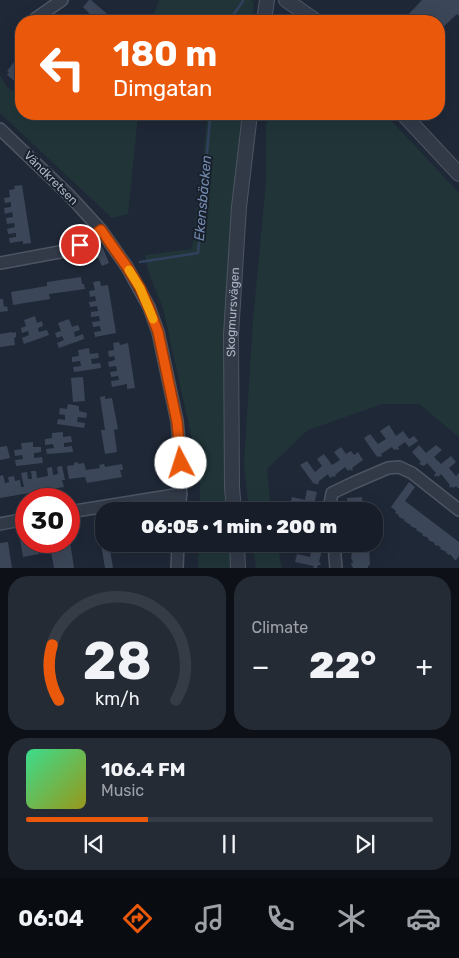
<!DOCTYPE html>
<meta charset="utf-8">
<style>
body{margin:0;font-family:Rubik,sans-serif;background:#242b35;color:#f1f3f6;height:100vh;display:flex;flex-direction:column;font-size:19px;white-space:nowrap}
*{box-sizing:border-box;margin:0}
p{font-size:16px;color:#9ea2a8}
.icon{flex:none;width:28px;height:28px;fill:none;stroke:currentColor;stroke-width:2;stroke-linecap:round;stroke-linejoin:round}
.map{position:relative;height:568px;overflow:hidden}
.sheet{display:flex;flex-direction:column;gap:8px;padding:8px;background:#0d1017;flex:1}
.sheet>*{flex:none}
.hud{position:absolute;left:15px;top:15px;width:430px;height:105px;border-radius:20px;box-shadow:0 5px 20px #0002,0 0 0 1px #363c46;background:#ea580c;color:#fff;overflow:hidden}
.speed{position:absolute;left:15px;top:488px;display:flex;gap:10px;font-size:25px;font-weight:700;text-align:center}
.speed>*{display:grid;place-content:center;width:65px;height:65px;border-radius:50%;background:#171e29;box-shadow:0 5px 20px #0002,0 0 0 1px #363c46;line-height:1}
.speed .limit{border:8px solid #d22;background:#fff;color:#111}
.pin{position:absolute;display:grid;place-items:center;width:42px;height:42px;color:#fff;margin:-21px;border:2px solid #fff;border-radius:50%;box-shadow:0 1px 5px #0007}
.me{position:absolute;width:55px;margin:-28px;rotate:355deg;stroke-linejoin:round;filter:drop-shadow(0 0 4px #0008)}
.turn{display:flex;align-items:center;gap:18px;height:105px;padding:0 15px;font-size:22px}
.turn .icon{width:65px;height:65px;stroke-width:2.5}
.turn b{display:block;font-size:35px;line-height:42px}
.big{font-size:38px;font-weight:800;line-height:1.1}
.sheet .card{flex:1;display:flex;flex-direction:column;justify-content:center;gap:8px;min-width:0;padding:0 18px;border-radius:20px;background:#242b35}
.sheet .dial{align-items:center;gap:0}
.dial svg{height:130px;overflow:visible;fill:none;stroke:#363c46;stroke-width:7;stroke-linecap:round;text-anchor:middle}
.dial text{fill:#f1f3f6;stroke:none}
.song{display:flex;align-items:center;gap:15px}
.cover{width:60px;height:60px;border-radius:8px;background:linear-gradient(135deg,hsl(150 70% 55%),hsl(60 70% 35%))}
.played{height:5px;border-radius:2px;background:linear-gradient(90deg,#ea580c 30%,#363c46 30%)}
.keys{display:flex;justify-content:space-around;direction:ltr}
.heat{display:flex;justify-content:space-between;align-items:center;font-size:28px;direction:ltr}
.sheet .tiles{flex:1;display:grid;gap:8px;grid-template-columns:1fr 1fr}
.card:last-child{grid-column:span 2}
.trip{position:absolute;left:95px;top:502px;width:288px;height:50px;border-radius:20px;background:#171e29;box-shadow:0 5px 20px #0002,0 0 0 1px #363c46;font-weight:800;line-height:50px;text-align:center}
.tabs{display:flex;height:80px;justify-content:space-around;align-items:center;background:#090c10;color:#9ea2a8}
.tabs .icon{width:35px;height:35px}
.tabs .current{color:#ea580c}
.tabs b{font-size:22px;color:#f1f3f6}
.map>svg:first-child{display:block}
.green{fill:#213538}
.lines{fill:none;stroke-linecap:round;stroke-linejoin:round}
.stream{stroke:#30415e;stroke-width:2.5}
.building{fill:#3b4658}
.minor-casing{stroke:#4d5563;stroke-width:14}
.tertiary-casing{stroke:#4d5563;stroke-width:16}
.minor{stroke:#323a48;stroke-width:11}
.tertiary{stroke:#323a48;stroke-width:14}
.route-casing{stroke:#983908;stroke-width:12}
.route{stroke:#ea580c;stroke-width:9}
.slow{stroke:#f59e0b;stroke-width:9}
.labels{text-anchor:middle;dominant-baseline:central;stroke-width:4;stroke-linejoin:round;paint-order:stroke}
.street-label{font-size:12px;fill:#acb5c5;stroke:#18202c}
.water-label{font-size:14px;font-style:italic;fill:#738aaf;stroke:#18202c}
</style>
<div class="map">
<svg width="459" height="568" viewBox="0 0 459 568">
<rect width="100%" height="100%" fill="#1f2837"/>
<path class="green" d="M159,0H251L254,2L252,21H149L152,19Z
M0,75L7,87L21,97V114H138L128,214L112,218L0,113Z
M205,114H245L230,511H200V475L163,308L148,271L145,255L192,249L207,122Z
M269,114H385L459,193V437L419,404H382L308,430L267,469L271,511H249L244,463L253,320L266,182V125Z
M199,544H232L234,568H198Z
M253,544H277L282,568H256Z"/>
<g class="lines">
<path class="stream" d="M229,21L243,1
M140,262L198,253L210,119V114"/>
</g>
<path class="building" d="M89,0H91L114,20V21H88L91,18L88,15L89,13L83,7Z
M422,0H459V16L457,14L439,31V21H406L404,19Z
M21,53V82L19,85L7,75L9,72L7,71Z
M22,185L31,243L23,244V241L10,243L9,238L16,237V233L8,234L7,229L15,227L14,223L7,224L6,218L13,217L12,212L5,214L4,208L11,207V202L5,203L4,198L10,197L9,190L15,189L14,186Z
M102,246L109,263L102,266L94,250Z
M81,277L82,284H84L85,289L49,294L50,299L13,305L11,292L47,286V282Z
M100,281L101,286L108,285L116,333L95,337L94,332L101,331L100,326L93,327L92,322L100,321L99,316L91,317V312L98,311L97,306L90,307L89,302L96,301L95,296L90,297L89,291L95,290L93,282Z
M0,299H3L4,307L7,306L8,311L0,312Z
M35,316L37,323L42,321L43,326L38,328L39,332L47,330L49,335L24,344L22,338L29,335L28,331L22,333L21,328L26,326L24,320Z
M69,319L72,327L78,325L80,330L74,332L75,337L83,334L84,339L59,348L57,343L64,340L62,336L57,338L55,333L61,331L58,323Z
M13,332V333L16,332V337L14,338L15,345L0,347V334Z
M119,342L120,345L128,343L135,388L127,389V384L112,387L111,381L119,380L118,376L111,377L110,372L117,371L116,366L109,367L108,362L115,360L114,356L109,357L108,351L114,350L113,343Z
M89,348L90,354L98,353L99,358L91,359L92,364L100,363L101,368L74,372L73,367L81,366L80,361L72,362V357L79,356L78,350Z
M83,377L85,401L73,402L71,378Z
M105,396V399L112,398L118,429L114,430L117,452L105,454L101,430H105L100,397Z
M68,404L79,406V411L87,413L86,418L78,417L77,422L85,423L84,428L57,424L58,419L65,420V415L59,414L60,408L67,409Z
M389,425L396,436L403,431L409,439L414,436L418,441L409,447L405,442L398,447L399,449L397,450L396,449L394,450L392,447L381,454L382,456L380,457L379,456L377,457L364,438L370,434L378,444L386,439L380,431Z
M63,432V437L71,436L72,442L64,443V447L72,446L73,452L47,454L46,449L54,448L53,444L45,445V439L52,438V433Z
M33,442V447H41V452L34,453V458L42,457L43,463L16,466L15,460L23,459L22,455L15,456L14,450L22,449L21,443Z
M419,445L426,453L436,445L442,450L434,457L441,464L451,456L456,462L449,468L456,476L459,473V489L456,486L453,488L452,486L450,488L449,486L450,485L441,474L438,477L437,475L436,477L434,475L436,473L427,463L424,466L419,464L421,462L412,452Z
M7,446L10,458L0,460V447Z
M341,447L346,454L351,451L354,455L358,452L363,460L352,468L353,469L351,471L350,469L348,471L345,467L335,475L336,476L334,477L333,476L330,478L328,474L318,482L319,483L317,485L316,483L314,484L300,465L307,461L315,472L322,466L317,459L324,454L332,465L340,460L334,452Z
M78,462V464L84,463L86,470L100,468L99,465L104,464L105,467L122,464L123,470H120L122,477L87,483L85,477L69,479L67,466L74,465V463Z
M62,466L65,480H62L64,487L0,498V476L3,475L5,483L9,482L8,477L14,476L15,481L20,480L21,487H24L21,473L27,472L28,479H32L31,471H36L37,478L48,476L47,468L52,467L53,475L58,474L57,467Z
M409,482L415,487L405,501L459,542V556L456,560H455L450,554L449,555L446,553L447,552L440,549L441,548L438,545L437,546L434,544L435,543L428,540L429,539L425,536V537L422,535L423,534L416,530L417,529L410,526L411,525L404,521L405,520L401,518L398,516L399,515L395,513L396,511L391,507Z
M307,490L317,492L314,505L316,506L315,508H313L312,511H308L309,509L290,504L292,497L305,500Z
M362,497L363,511H348L347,498Z
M104,525V544H109L113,568H105L98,526Z
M26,538V541H37L39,554L23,557L20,539Z
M49,541H70L74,568H54Z
M8,542L12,568H0V543Z
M301,544H320L323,545L319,562L321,563L320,565H318L317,568H313L314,566L295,562L297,554L310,557L312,547Z
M351,544H366L367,546H369L370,565L368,566V568H353V567H352L351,563H353L352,559H351L352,551L350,552Z"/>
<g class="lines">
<g class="minor-casing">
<path id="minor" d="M35,19L62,0
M0,129L69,195L101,230L127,267L149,307L158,332L177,421L181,463L180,511
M0,263L65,251L80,245L101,230
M331,511L330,504L332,493L353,483L388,468L399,467L412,473L459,510
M69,512L181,494
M0,524L26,519
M334,544L336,568
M177,568L178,544"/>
</g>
<g class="tertiary-casing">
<g id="tertiary">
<path d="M286,0L316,21"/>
<path d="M264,21L267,0"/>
<path d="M403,114L459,174"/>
<path id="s1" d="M234,511L232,487L231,335L239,207L250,114"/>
<path d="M237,544L238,568"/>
</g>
</g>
<use href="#minor" class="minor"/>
<use href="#tertiary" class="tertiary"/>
</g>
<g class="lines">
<g class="route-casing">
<path id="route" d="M80,245L101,230L127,267L140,288L149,308L158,332L177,422L181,463"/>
</g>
<use href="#route" class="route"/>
<path class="slow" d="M129,270L140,288L153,319"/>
</g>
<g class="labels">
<g class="street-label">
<text transform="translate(51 178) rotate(45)">Vändkretsen</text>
<text stroke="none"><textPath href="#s1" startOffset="199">Skogmursvägen</textPath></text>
</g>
<g class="water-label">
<text transform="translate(203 198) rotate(-85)">Ekensbäcken</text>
</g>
</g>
</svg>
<div class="speed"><div class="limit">30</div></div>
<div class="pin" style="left:80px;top:245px;background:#d93025"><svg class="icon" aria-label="arrive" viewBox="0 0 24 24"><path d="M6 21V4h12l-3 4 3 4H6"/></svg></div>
<svg class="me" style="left:181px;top:463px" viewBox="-20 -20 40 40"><circle r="19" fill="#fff"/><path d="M0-13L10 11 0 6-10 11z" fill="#ea580c"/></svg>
<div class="trip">06:05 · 1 min · 200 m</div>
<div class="hud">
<div class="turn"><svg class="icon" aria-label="left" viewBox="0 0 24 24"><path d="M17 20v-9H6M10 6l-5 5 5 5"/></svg><div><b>180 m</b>Dimgatan</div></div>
</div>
</div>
<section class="sheet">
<div class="tiles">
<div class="card dial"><svg viewBox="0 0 100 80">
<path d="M14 69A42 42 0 1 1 86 69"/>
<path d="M14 69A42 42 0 0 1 10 35" stroke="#ea580c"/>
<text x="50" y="56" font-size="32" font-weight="700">28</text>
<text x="50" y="72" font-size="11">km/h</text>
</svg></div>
<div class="card"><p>Climate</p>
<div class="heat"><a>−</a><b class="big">22°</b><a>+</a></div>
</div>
<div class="card">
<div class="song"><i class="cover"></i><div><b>106.4 FM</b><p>Music</p></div></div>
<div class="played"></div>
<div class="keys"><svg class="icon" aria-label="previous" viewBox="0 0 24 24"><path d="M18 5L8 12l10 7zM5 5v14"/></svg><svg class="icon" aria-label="pause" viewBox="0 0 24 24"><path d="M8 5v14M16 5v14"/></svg><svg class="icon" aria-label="next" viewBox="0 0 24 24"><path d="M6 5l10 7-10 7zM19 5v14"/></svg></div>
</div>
</div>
</section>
<nav class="tabs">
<b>06:04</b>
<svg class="icon current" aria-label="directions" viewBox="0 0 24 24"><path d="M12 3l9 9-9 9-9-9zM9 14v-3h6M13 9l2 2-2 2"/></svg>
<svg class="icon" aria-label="music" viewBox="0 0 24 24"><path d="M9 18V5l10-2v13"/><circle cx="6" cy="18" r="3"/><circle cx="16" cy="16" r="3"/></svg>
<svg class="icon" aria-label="phone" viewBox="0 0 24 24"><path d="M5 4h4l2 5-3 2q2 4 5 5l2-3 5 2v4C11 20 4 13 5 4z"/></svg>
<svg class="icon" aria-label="climate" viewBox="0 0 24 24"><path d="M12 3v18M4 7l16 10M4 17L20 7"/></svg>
<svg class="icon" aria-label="car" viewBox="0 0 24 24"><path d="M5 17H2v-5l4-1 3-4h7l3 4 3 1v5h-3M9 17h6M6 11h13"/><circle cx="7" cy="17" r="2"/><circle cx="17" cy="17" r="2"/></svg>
</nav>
